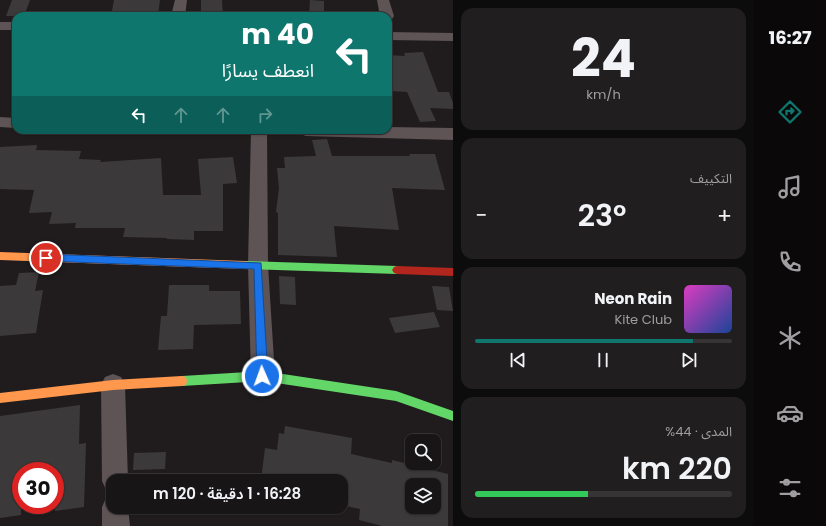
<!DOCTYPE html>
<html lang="ar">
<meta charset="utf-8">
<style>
body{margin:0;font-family:Poppins,"Noto Sans Arabic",sans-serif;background:#211e1f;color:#f1f3f6;direction:rtl;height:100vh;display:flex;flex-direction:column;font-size:15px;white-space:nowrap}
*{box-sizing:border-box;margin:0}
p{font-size:13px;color:#9f9fa1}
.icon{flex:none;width:22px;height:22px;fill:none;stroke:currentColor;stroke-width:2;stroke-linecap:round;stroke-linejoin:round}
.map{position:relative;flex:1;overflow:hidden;direction:ltr}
.drawer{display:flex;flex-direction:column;gap:8px;padding:8px;background:#0d0c0c;width:301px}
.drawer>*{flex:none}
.hud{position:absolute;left:12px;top:12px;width:380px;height:122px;border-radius:12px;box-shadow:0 1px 3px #0004,0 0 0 1px #363435;direction:rtl;background:#0f766e;color:#fff;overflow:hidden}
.controls{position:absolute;left:405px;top:434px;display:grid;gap:8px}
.controls a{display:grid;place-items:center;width:36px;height:36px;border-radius:8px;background:#181516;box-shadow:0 1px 3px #0004,0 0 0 1px #363435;font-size:20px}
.speed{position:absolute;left:12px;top:462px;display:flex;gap:8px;font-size:20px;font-weight:700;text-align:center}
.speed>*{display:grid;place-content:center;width:52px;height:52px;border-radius:50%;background:#181516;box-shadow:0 1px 3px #0004,0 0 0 1px #363435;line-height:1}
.speed .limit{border:6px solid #d22;background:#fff;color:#111}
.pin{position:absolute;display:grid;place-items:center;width:34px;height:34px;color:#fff;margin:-17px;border:2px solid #fff;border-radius:50%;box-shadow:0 1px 4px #0007}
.me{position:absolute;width:44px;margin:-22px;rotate:358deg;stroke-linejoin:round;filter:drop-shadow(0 0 3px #0008)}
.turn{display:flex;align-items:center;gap:14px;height:84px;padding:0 12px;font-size:18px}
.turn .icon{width:52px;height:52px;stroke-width:2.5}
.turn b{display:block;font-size:28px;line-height:34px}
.lanes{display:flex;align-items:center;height:38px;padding:0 12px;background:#0003;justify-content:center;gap:20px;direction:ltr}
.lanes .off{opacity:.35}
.big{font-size:30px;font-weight:600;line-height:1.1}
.drawer .tile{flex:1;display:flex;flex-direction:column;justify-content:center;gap:6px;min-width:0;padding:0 14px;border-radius:12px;background:#211e1f}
.drawer .dial{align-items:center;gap:0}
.dial b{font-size:52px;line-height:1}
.song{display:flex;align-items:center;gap:12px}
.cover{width:48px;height:48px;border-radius:6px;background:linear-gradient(135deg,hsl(310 70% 55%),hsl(220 70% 35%))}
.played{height:4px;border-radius:2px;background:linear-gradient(90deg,#0f766e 85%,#363435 85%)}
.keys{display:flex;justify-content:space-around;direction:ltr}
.heat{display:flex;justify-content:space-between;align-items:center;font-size:22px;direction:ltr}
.charge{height:6px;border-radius:3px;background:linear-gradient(90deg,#34c759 44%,#363435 0)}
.trip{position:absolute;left:106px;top:474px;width:242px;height:40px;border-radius:12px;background:#181516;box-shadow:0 1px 3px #0004,0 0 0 1px #363435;font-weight:600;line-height:40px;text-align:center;direction:rtl}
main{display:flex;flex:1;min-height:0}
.tabs{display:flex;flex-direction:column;width:72px;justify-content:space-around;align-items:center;background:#0a0809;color:#9f9fa1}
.tabs .icon{width:28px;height:28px}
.tabs .active{color:#0f766e}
.tabs b{font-size:18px;color:#f1f3f6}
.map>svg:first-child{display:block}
.building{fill:#3c393a;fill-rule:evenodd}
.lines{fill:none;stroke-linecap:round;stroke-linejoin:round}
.street{fill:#5e5355;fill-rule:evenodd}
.fast{fill:#63d668;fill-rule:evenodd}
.slow{fill:#ff974d;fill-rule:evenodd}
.jam{fill:#b3261e;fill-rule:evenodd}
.route{fill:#1a73e8;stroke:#114b97}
</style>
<main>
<nav class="tabs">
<b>16:27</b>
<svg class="icon active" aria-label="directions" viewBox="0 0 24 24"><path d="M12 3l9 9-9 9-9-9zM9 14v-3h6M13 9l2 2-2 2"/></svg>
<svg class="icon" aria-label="music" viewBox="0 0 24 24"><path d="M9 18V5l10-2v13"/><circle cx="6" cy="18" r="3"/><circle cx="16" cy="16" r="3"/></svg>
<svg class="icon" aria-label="phone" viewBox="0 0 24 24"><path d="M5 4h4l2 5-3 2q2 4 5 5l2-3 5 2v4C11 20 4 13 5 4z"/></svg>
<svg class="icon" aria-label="climate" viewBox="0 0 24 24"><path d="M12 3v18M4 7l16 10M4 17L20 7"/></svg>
<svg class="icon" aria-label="car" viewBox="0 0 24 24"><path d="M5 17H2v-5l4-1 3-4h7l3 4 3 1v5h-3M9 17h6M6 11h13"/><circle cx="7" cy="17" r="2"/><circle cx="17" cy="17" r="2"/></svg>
<svg class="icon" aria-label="filters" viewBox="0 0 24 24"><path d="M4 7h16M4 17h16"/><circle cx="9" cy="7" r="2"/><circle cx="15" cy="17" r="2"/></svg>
</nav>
<section class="drawer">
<div class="tile dial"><b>24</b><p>km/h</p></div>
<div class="tile"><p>التكييف</p>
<div class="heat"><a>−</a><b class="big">23°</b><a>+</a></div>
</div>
<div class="tile">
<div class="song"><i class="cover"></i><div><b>Neon Rain</b><p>Kite Club</p></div></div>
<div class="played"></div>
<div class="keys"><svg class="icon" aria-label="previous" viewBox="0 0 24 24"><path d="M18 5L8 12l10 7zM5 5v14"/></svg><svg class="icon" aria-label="pause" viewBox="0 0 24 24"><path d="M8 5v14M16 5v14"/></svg><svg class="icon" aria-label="next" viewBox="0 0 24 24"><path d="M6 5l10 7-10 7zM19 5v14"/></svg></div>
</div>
<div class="tile"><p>المدى · 44%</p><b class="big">220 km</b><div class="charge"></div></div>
</section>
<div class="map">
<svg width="453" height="526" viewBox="0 0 453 526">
<rect width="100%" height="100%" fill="#201c1d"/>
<path class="building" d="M12,0H30L24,16H6Z
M114,0H160L158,14H141L140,16H111Z
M201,0H222L223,16H201Z
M310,0L324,1V16H309Z
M423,52L438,92H449L453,103V109L430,108L436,121L420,122L407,92L390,91L388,85V55L405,56L404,53Z
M327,139L332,156H410L409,154H435L445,190L392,188L399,230L334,226L337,257L278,255V213L276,212L279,188L277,168H285L284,157L316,156L312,140Z
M37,145L36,150L81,151L79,159L101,160L100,162L161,158L163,195H201L198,159L233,157L237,183L223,184V231H194V240L167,239V238L123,237L125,228H75L76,223L49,224L52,212L29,213L34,190L0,189V147Z
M39,272L35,291L43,290L36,333L0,336V286L16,285L19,273Z
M279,276L295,277L296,305L280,304Z
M169,285H209V291H240L241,324L194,325L193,349L158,350L161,316H167Z
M432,286L449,287L453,311L437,310Z
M434,312L440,327L395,333L389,318Z
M80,405L79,444L86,443L84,507L55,511V471H21V515L0,518V416Z
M285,426L352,438L351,454L392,463V460L448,474V526H382L359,520L360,509L341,505V481H269L261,480L265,448L277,450L279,433L284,434ZM412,485H434V507H412Z
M166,452L165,469L133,470L134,453Z"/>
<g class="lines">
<path class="street" d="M175,0H187L185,16H171Z
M377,0H389L394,16L392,19L388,20V16H380Z
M0,22H16V30H0Z
M388,32L453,33V41L388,40Z
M0,117L16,118V128L0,127Z
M388,127L453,128V140L306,136L300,134L298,130H388Z
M251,130H267L268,265L275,376L271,384L263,387L255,384L251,376L248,265Z
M113,374L121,377L125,385L128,481H113V493L106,490L102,481L101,385L105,377Z
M113,495V507H128L130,526H102V507L106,498Z"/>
<path class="fast" d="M245,261L397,266L400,267L402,270L400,273L397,274L245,269L242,268L240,265L242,262Z
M263,371L396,391L453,411V421L396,401L263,381L182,386L178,385L177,381L178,377L182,376Z"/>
<path class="slow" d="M0,252L245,261L248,262L250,265L248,268L245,269L0,260Z
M182,376L186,377L187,381L186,385L182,386L113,390L0,403V393L113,380Z"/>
<path class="jam" d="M397,266L453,268V276L397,274L394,273L392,270L394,267Z"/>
</g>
<path class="route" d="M46,254L261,263L268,376L266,379L262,381L259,379L257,376L254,269L46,261L41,258Z"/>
</svg>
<div class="controls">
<a><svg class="icon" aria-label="search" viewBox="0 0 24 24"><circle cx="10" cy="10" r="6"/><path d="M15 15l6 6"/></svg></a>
<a><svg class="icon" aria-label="layers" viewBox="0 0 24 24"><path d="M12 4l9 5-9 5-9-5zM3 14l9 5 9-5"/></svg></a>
</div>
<div class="speed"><div class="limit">30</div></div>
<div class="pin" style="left:46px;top:258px;background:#d93025"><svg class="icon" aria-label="arrive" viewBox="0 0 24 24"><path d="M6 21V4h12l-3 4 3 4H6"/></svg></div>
<svg class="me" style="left:262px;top:376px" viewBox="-20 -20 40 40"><circle r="17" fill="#1a73e8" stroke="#fff" stroke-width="3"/><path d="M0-11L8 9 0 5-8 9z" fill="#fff"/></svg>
<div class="trip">16:28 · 1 دقيقة · 120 m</div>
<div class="hud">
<div class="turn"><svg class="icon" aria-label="left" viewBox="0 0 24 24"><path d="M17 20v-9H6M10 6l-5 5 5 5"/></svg><div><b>40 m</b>انعطف يسارًا</div></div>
<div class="lanes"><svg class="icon" aria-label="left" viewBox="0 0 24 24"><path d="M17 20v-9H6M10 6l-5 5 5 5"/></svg><svg class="icon off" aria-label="ahead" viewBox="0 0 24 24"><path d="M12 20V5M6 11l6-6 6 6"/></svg><svg class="icon off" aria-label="ahead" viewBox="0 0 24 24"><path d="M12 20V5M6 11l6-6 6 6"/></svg><svg class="icon off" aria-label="right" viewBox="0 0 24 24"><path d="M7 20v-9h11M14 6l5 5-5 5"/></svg></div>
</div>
</div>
</main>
